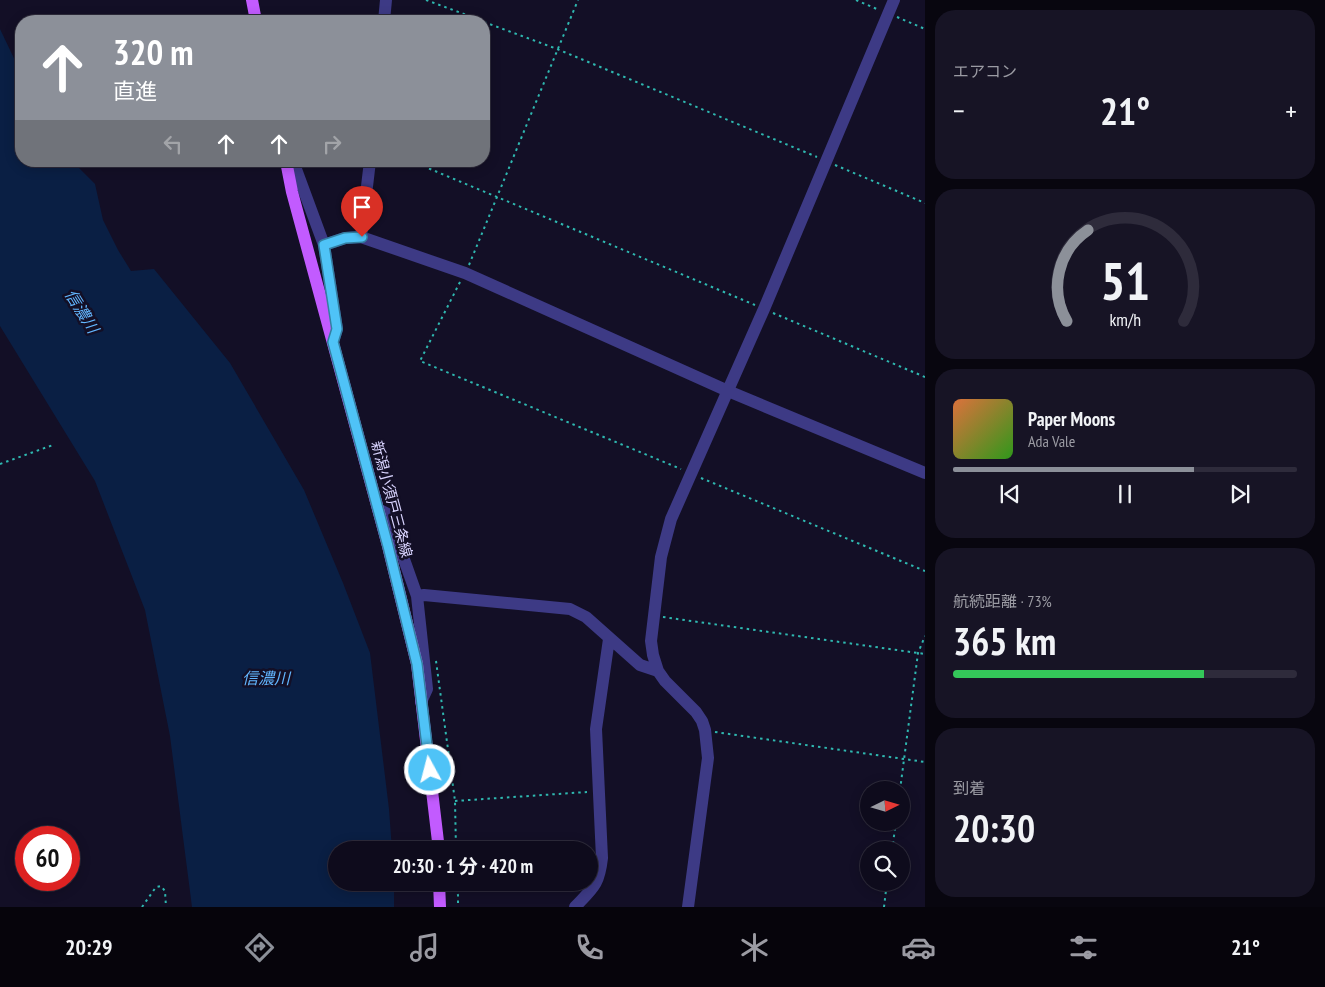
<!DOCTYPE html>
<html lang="ja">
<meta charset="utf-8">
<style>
body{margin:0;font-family:"PT Sans Narrow","Noto Sans JP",sans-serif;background:#171425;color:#f1f3f6;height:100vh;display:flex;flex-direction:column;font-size:19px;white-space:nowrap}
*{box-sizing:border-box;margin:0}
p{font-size:16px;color:#9b9ba3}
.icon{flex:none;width:28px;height:28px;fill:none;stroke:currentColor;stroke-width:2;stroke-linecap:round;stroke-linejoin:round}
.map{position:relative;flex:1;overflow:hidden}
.panel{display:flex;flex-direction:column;gap:10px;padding:10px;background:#08060f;width:400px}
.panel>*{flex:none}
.hud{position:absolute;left:15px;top:15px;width:475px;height:152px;border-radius:20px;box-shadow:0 2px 12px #0003,0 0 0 1px #2e2b3b;background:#8c9099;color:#fff;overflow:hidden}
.needle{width:32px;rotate:85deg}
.fabs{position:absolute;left:860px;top:781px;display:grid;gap:10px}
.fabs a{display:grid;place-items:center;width:50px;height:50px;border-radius:50%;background:#0e0b1c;box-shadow:0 2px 12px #0003,0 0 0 1px #2e2b3b;font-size:25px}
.speed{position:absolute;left:15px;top:826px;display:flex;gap:10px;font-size:25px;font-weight:700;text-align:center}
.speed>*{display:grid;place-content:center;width:65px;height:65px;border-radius:50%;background:#0e0b1c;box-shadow:0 2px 12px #0003,0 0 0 1px #2e2b3b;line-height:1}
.speed .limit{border:8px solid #d22;background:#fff;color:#111}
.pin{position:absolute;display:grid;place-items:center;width:42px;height:42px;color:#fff;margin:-51px -21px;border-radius:50% 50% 50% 0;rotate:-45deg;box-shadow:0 0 5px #0007}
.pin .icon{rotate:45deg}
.me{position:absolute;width:55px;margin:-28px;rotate:353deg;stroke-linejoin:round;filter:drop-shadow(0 0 4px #0008)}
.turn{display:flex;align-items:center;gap:18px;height:105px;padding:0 15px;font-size:22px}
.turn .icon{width:65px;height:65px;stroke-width:2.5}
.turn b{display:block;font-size:35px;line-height:42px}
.lanes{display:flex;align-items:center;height:48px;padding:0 15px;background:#0003;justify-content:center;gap:25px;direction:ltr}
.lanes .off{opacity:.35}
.big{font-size:38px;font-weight:700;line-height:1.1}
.panel .tile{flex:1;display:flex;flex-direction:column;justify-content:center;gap:8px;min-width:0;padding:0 18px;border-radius:20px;background:#171425}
.panel .dial{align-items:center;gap:0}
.dial svg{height:130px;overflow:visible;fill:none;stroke:#2e2b3b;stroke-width:7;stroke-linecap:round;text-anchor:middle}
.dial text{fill:#f1f3f6;stroke:none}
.song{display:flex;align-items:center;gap:15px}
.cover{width:60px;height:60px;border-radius:8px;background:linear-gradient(135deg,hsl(20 70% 55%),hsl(110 70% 35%))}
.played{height:5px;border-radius:2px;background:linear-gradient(90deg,#8c9099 70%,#2e2b3b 70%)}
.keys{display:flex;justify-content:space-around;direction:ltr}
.heat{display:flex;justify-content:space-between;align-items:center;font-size:28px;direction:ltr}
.charge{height:8px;border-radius:4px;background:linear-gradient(90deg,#34c759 73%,#2e2b3b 0)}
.trip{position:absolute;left:328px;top:841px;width:270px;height:50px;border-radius:25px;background:#0e0b1c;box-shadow:0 2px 12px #0003,0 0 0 1px #2e2b3b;font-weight:700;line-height:50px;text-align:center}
.tabs{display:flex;height:80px;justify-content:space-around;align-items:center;background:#06040b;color:#9b9ba3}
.tabs .icon{width:35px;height:35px}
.tabs .active{color:#8c9099}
.tabs b{font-size:22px;color:#f1f3f6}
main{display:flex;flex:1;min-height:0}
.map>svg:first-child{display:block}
.water{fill:#0a1f44}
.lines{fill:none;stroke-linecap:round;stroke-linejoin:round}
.path{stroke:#2fb8b0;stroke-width:2;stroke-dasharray:2.5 4;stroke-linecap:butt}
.minor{stroke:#3d3a85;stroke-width:12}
.major{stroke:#c25bff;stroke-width:12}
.route-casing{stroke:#337fa1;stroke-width:12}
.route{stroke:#4fc3f7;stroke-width:9}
.labels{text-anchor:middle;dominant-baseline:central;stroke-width:5;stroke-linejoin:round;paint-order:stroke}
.street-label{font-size:15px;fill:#d9d4ff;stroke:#130f26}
.water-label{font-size:16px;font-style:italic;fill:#62b6ff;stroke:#130f26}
</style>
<main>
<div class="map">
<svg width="925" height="907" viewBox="0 0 925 907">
<rect width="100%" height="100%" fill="#130f26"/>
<path class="water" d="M0,29L21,73V161H72L95,184L103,220L118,250L131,271L154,269L230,363L304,490L343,583L370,653L389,809L392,850H336V882L394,883V907H192L170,736L145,610L95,481L0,326Z"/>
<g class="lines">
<path class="path" d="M426,0L483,21
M856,0L879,10
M897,17L925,29
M484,22L557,49L817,157
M411,161L755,305
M835,165L925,203
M469,265L578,0
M460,282L420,361L681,469
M773,313L925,377
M0,464L53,445
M701,478L925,571
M663,617L925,654
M436,661L455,801L456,850
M715,732L925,762
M900,790L918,653L925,636
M455,801L587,792
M892,850L896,822
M453,882L458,895V907
M142,907L156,887L161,886L165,891L166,907
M884,907L887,882"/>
<path class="minor" d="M384,21L386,0
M293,161L324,245L337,329L333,342
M361,237L370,161
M324,245L345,238L361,237L465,273L728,391L925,473
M378,509L388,514L417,596L427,689L421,702
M417,596L424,595L570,609L586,617L640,665L658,671
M575,907C593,888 599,885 602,858L596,729L609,639
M688,907L708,758L705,730L702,721L696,712L665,681L658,671L653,655L651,641L661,557L671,519L764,309L894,0"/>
<path class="major" d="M252,0L256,21
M286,161L292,192L388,546L417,664L439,850
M439,882L440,907"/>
</g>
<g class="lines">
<g class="route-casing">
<path id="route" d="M362,237L345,238L324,245L337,329L333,342L388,546L417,664L430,770"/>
</g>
<use href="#route" class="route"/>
</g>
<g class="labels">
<g class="street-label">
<text transform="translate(392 499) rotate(75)">新潟小須戸三条線</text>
</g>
<g class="water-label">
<text transform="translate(82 311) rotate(58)">信濃川</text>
<text x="266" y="678">信濃川</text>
</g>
</g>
</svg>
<div class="fabs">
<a><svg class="needle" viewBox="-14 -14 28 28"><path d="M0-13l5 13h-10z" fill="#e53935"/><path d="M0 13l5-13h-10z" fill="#9b9ba3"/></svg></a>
<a><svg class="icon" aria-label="search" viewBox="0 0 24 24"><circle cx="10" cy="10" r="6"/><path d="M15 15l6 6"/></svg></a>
</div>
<div class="speed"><div class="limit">60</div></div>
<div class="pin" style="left:362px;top:237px;background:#d93025"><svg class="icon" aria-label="arrive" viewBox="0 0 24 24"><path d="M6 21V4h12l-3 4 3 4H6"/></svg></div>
<svg class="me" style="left:430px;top:770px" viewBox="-20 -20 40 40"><circle r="17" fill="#4fc3f7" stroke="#fff" stroke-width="3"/><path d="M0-11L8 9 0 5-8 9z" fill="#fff"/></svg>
<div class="trip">20:30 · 1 分 · 420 m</div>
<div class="hud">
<div class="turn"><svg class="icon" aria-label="ahead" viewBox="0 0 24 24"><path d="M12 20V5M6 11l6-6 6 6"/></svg><div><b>320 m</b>直進</div></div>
<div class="lanes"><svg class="icon off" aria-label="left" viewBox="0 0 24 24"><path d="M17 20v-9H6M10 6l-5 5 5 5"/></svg><svg class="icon" aria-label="ahead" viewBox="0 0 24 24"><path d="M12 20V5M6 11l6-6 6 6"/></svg><svg class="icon" aria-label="ahead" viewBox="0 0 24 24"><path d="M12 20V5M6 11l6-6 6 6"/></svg><svg class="icon off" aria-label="right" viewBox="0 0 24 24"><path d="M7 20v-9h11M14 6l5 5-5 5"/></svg></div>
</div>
</div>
<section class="panel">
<div class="tile"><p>エアコン</p>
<div class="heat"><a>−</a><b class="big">21°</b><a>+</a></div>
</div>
<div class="tile dial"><svg viewBox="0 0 100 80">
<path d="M14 69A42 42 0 1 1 86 69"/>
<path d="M14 69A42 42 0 0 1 27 13" stroke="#8c9099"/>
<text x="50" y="56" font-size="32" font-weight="700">51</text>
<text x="50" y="72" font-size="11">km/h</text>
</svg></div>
<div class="tile">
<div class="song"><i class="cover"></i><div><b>Paper Moons</b><p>Ada Vale</p></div></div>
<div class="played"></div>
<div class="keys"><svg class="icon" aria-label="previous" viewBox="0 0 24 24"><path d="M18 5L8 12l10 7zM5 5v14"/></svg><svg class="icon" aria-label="pause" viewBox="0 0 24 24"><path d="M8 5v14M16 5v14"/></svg><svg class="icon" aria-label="next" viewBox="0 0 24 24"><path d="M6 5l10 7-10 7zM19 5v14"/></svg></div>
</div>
<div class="tile"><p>航続距離 · 73%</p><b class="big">365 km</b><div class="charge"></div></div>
<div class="tile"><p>到着</p><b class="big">20:30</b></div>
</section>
</main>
<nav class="tabs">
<b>20:29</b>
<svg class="icon active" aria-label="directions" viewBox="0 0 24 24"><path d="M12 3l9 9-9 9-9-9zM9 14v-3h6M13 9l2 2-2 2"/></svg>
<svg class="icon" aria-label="music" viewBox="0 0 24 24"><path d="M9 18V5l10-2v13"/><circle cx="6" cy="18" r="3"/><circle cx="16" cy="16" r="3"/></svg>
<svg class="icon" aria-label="phone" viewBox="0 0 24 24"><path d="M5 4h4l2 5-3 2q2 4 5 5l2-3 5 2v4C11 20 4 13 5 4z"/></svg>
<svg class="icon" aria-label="climate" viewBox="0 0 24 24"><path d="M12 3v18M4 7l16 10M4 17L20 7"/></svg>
<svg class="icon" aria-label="car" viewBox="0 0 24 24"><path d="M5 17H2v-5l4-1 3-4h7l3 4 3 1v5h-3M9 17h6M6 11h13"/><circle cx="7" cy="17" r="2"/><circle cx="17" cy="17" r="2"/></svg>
<svg class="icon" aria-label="filters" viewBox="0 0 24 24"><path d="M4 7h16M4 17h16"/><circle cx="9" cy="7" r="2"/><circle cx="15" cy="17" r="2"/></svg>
<b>21°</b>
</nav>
